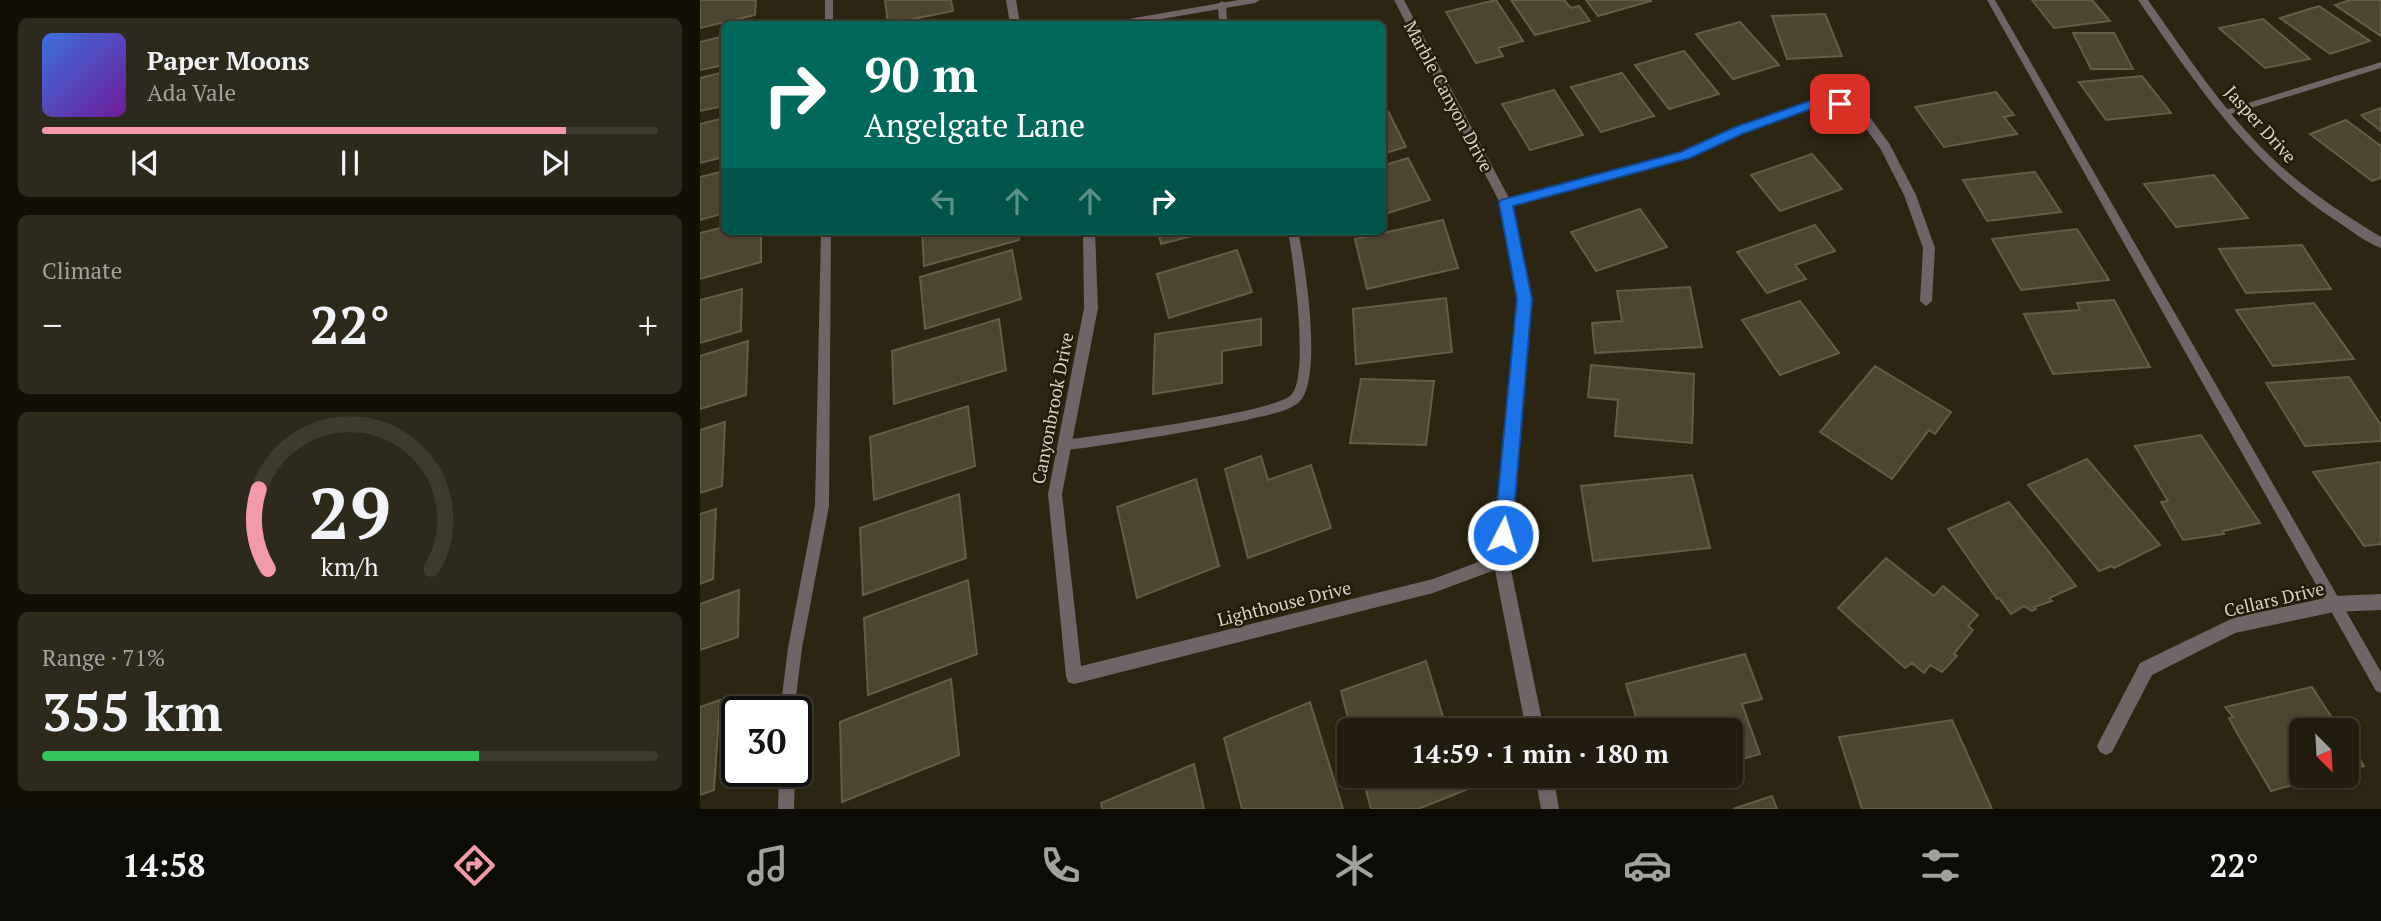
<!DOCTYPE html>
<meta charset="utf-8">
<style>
body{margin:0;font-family:"PT Serif",serif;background:#2d291b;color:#f1f3f6;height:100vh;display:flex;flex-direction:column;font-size:26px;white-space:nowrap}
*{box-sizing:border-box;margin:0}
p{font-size:23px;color:#a2a19d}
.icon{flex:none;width:38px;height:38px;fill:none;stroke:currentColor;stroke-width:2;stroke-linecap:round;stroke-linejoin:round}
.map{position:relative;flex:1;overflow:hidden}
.panel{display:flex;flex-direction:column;gap:18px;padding:18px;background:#120f07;width:700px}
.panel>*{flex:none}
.top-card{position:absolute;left:21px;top:21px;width:665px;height:214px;border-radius:10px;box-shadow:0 2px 5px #0004,0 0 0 2px #3e3a2e;background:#00695c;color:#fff;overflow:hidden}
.needle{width:46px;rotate:156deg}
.buttons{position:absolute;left:1589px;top:718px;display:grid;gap:14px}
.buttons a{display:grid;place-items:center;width:70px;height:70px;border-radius:10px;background:#211c0d;box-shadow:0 2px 5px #0004,0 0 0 2px #3e3a2e;font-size:35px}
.speed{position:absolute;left:21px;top:696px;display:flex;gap:14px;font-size:35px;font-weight:700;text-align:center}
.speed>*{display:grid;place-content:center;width:91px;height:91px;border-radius:50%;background:#211c0d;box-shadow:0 2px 5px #0004,0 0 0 2px #3e3a2e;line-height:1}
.speed .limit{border:4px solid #111;border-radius:10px;background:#fff;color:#111}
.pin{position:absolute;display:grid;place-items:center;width:60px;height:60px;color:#fff;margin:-30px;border-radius:14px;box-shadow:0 4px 10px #0006}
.me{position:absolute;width:77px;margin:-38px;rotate:5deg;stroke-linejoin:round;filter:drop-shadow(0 0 5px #0008)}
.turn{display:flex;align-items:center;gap:24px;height:147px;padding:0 28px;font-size:32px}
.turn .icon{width:91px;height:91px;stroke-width:2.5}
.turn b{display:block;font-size:49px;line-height:60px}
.lanes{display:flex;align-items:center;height:66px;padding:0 28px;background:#0003;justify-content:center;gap:35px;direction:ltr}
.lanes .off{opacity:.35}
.big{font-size:52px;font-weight:600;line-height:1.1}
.panel .card{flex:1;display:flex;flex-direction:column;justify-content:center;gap:10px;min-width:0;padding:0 24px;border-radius:10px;background:#2d291b}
.panel .dial{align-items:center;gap:0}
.dial svg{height:182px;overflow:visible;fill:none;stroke:#3e3a2e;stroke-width:7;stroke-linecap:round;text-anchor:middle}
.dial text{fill:#f1f3f6;stroke:none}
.song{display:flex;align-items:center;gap:21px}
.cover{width:84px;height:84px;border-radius:10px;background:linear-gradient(135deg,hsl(220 70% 55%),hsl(280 70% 35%))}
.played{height:7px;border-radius:4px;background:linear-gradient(90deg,#f39aa9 85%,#3e3a2e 85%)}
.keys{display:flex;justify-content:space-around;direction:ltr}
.heat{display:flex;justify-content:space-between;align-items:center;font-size:38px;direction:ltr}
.charge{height:10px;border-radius:5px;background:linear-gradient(90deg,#34c759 71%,#3e3a2e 0)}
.trip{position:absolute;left:637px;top:718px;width:406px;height:70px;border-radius:10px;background:#211c0d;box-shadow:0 2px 5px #0004,0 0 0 2px #3e3a2e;font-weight:600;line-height:70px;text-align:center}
.menu{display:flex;height:112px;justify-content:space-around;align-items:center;background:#0d0b05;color:#a2a19d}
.menu .icon{width:49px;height:49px}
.menu .active{color:#f39aa9}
.menu b{font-size:32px;color:#f1f3f6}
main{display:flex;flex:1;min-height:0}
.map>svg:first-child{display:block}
.building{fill:#4e4531;stroke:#645c46;stroke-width:2}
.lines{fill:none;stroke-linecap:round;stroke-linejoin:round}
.lane{fill:#706467;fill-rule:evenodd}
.street{fill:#706467;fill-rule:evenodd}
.route{fill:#1a73e8;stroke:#114b97;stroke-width:2}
.labels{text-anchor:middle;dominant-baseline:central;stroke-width:5;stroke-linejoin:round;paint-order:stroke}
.street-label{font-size:18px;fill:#d7d2c6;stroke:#231b08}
</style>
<main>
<section class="panel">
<div class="card">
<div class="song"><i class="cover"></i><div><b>Paper Moons</b><p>Ada Vale</p></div></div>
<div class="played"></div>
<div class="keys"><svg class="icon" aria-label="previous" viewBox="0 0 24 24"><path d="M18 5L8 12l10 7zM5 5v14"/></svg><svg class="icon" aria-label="pause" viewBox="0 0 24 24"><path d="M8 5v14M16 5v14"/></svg><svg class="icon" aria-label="next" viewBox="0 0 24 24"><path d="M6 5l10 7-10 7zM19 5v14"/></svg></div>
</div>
<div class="card"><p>Climate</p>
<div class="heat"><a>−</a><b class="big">22°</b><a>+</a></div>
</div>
<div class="card dial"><svg viewBox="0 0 100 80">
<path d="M14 69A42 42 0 1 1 86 69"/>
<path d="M14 69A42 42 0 0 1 10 34" stroke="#f39aa9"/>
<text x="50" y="56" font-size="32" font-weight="700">29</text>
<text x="50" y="72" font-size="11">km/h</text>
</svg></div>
<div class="card"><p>Range · 71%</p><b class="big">355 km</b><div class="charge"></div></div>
</section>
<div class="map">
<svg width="1681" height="809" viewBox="0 0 1681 809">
<rect width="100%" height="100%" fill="#2c2511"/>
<path class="building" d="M0,0H56L55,15L0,28Z
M185,0H251L253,11L188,24Z
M796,0L823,41L798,48L803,56L776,63L746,12Z
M811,0H864L871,8L879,6L890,21L835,35Z
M886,0H950L951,1L898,16Z
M1332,0H1392L1410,21L1354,28Z
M1650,0H1681V36L1635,5Z
M1619,6L1670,41L1630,54L1580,18Z
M1125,14L1142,56L1087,59L1072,16Z
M1563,19L1610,59L1565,68L1519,28Z
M1040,22L1079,65L1033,79L996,34Z
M1373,33H1414L1433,69H1391Z
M24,36V65L0,70V42Z
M984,51L1019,94L969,109L935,65Z
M24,72V106L0,111V78Z
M922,73L954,116L901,132L871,87Z
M1442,76L1471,113L1406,120L1379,82Z
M854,90L883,135L830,150L802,104Z
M1296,92L1314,115L1304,117L1317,134L1244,147L1215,107Z
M1681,108V131L1661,115Z
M688,111L706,147L682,154V112Z
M24,118V157L0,163V124Z
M1646,120L1681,146V178L1672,181L1610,134Z
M1112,154L1142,189L1080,211L1051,175Z
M708,158L730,200L682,215V166Z
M24,171V213L0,220V177Z
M1335,172L1361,212L1287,221L1263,180Z
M1514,175L1548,218L1476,227L1444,184Z
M940,209L967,247L896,271L871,232Z
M743,220L758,268L667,289L655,239Z
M1115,225L1135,251L1095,265L1106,279L1067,293L1037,252Z
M24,227V231H61V262L0,279V233Z
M1377,229L1409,280L1321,290L1292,239Z
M222,231H318L319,240L224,266Z
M458,231H511L461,244Z
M1602,245L1631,289L1546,293L1519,249Z
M312,250L321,299L225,329L220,277Z
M537,250L552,292L469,318L457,274Z
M990,287L1002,347L895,353L892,323L922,321L917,291Z
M42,289L41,331L0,343V300Z
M746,298L752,352L656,364L653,309Z
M1414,300L1450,367L1353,374L1324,314L1380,310L1377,303Z
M1100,301L1139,353L1080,375L1042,320Z
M1614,303L1654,359L1573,366L1536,310Z
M299,319L306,370L194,404L192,351Z
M561,319V345L522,351V383L453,394L455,334Z
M48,341L46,395L0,409V356Z
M891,365L994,374L992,443L915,436L918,400L888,397Z
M1175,366L1251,412L1235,434L1229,430L1192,479L1120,432Z
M1649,377L1681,425V441L1605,446L1566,383Z
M661,379L734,381L726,445L650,443Z
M268,406L275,466L174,500L170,437Z
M25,422L22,486L0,493V430Z
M1501,435L1560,523L1523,531L1524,534L1483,540L1461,502L1468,501L1435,446Z
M561,456L568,480L611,465L631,528L548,558L525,469Z
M1387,459L1460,545L1414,568L1412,566L1399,571L1328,485Z
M1681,462V544L1664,546L1613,472Z
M992,475L1010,548L893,561L881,486Z
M496,479L519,566L437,598L417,507Z
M259,494L266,558L163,595L160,528Z
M1309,502L1376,586L1349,598L1352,601L1334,607L1336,609L1332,611L1324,606L1311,614L1299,598L1297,599L1248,529Z
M16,509L13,579L0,584V514Z
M1186,558L1234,596L1243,586L1278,615L1268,626L1273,630L1254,654L1257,656L1242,672L1230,665L1224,673L1212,663L1205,668L1138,608Z
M268,580L277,654L168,695L164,618Z
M39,590L38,637L0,650V604Z
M1045,654L1062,699L1042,704L1060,754L1031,762V730H940L926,684Z
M726,661L747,730H651L641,691Z
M251,679L259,755L142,802L140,722Z
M1612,687L1640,730H1601V775H1629L1571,791L1537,733L1529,718L1533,717L1525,707Z
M20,700L14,790L0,795V707Z
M610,702L643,809H542L524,738Z
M1252,720L1292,809H1162L1139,737Z
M1647,739L1664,766L1647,770Z
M494,764L504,809H402L401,803Z
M662,775H761L766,790L718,809H671Z
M1072,796L1077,809H1033Z"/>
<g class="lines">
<path class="lane" d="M125,0H133V24H125Z
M1287,0H1295L1681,672V693L1676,691Z
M522,1L526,4L527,24H519L518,4Z
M1681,62V68L1528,115L1525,116L1520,113L1522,111Z
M121,231H131L129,506L102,648L94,712H80L88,648L115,506Z
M588,231H598C605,262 624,383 598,403C585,413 562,416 547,420C493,431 439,440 384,448L365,450L361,449L359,445L361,441L365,440C399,435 573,413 591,395C610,376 593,258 588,231Z
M79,772H95L94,809H78Z"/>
<path class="street" d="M306,0H316L320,24H310Z
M538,0H560L555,3L432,24H412L417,21Z
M694,0H704L809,198L982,152L1034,128L1111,100H1140L1166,112L1189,143L1216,195L1235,248L1232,301L1226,306L1220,301L1223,248L1204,195L1180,148L1158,118L1138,108L1116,107L1042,134L990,158L813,206L830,299L809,560L844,730H826L795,570L733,593L374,684L368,682L366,676L348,494L384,308L383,231H395L398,308L362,494L381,666L733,579L794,556L818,299L800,203Z
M1438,0H1448C1486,54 1522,109 1569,155C1602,188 1642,213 1681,237V248C1665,242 1649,229 1635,220C1548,163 1496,84 1438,0Z
M1681,594V610L1634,612L1535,633L1452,675L1412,752L1406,755L1400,752L1397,746L1400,740L1440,663L1533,618L1634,596Z
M835,775H853L859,809H841Z"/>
</g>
<path class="route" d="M1115,99L1140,100L1147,104L1140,108L1116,107L1042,134L990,158L813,206L832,299L812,535L809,541L803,543L797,541L794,535L817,299L799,203L801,200L981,152L1033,128Z"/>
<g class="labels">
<g class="street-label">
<text transform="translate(749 96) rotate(62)">Marble Canyon Drive</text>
<text transform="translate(1561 124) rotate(48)">Jasper Drive</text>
<text transform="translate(352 408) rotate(-79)">Canyonbrook Drive</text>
<text transform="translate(1574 599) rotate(-13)">Cellars Drive</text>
<text transform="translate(584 603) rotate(-14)">Lighthouse Drive</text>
</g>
</g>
</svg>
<div class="buttons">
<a><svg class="needle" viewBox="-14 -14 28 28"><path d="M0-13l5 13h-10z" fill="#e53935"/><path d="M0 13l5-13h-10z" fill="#a2a19d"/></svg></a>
</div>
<div class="speed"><div class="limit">30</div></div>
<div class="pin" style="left:1140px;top:104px;background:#d93025"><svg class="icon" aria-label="arrive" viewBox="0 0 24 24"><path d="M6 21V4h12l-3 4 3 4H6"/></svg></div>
<svg class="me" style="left:803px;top:535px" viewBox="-20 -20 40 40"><circle r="17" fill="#1a73e8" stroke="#fff" stroke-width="3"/><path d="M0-11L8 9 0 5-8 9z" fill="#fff"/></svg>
<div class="trip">14:59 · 1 min · 180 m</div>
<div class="top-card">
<div class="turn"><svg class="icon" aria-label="right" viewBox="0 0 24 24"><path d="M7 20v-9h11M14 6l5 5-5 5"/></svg><div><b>90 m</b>Angelgate Lane</div></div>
<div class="lanes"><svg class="icon off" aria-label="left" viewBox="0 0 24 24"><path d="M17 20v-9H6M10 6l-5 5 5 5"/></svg><svg class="icon off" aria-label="ahead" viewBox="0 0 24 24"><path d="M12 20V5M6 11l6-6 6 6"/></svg><svg class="icon off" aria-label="ahead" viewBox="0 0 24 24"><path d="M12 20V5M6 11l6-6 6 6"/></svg><svg class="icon" aria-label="right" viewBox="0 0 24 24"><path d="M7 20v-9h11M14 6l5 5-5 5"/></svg></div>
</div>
</div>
</main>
<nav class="menu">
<b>14:58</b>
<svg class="icon active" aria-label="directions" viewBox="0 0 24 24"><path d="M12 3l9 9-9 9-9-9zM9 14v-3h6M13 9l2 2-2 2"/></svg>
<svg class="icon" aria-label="music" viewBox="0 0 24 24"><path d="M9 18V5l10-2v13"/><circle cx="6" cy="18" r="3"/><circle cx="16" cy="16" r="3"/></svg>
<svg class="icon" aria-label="phone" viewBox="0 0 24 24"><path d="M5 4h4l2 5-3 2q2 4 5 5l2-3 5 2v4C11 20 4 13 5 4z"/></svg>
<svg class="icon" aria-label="climate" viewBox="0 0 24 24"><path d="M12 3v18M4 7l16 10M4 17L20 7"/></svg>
<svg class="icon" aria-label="car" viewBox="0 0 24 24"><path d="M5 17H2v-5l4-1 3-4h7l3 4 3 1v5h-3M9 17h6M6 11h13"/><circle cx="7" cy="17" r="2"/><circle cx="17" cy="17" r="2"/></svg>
<svg class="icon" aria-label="filters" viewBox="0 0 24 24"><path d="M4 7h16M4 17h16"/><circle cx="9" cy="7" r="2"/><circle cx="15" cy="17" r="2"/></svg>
<b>22°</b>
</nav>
